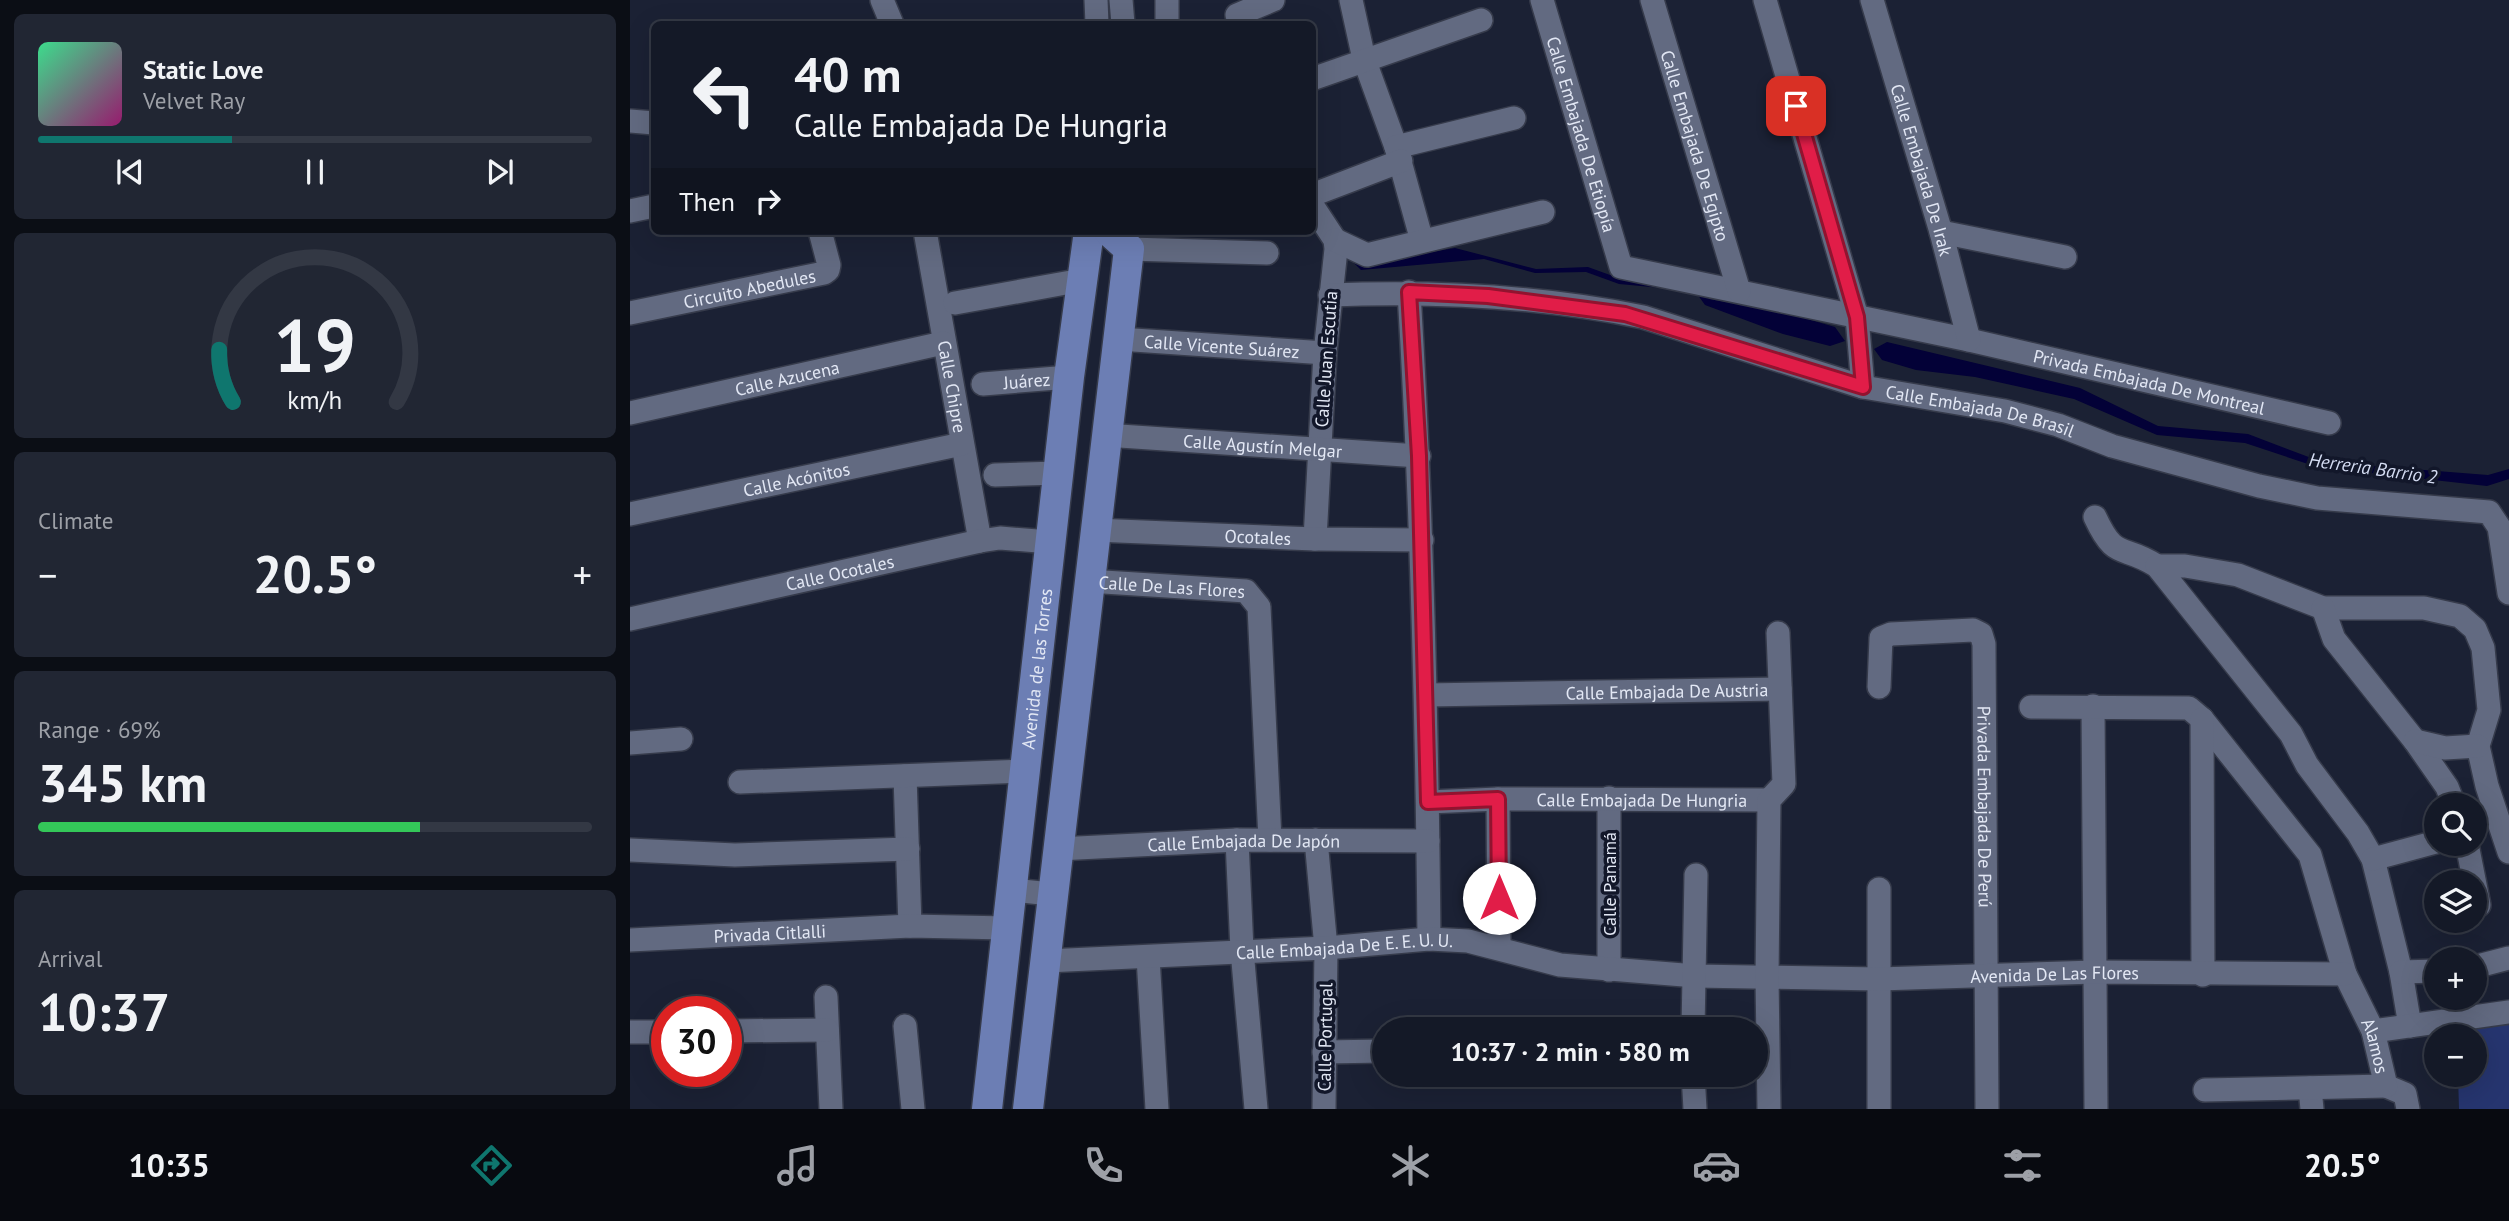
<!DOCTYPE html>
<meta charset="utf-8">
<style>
body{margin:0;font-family:"PT Sans",sans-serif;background:#212633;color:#f1f3f6;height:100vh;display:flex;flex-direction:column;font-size:26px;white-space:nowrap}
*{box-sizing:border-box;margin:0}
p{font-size:23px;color:#9da0a7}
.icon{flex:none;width:38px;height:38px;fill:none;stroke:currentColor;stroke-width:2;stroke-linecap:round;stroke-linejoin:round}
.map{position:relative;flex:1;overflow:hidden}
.drawer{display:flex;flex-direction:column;gap:14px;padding:14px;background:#0b0e15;width:630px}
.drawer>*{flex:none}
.top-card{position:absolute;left:21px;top:21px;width:665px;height:214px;border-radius:10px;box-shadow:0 7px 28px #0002,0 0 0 2px #333844;background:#141927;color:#f1f3f6;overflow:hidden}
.controls{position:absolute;left:1794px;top:793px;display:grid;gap:14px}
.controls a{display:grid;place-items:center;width:63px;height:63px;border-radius:50%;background:#141927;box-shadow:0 7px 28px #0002,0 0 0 2px #333844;font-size:35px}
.speed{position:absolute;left:21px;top:996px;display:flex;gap:14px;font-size:35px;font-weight:700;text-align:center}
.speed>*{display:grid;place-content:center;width:91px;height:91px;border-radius:50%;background:#141927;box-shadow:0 7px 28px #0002,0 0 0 2px #333844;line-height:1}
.speed .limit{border:10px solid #d22;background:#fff;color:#111}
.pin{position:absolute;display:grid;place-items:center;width:60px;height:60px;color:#fff;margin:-30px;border-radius:14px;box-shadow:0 4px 10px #0006}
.me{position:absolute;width:77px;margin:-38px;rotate:0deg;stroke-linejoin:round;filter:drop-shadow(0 0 5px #0008)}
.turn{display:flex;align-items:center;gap:24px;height:147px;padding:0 28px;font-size:32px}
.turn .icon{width:91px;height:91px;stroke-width:2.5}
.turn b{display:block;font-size:49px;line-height:60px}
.then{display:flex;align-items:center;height:66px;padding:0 28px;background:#0003;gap:14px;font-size:26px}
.big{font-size:52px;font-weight:700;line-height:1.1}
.drawer .widget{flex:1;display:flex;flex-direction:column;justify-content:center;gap:10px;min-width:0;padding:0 24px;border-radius:10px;background:#212633}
.drawer .dial{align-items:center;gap:0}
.dial svg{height:182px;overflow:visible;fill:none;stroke:#333844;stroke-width:7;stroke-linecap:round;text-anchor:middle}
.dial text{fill:#f1f3f6;stroke:none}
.song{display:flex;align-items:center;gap:21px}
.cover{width:84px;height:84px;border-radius:10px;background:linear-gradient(135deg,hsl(150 70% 55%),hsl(320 70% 35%))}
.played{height:7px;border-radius:4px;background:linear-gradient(90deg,#0f766e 35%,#333844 35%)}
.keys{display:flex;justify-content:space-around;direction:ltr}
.heat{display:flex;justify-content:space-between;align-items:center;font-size:38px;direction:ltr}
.charge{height:10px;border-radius:5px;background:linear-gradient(90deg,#34c759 69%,#333844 0)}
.trip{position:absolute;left:742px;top:1017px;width:396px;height:70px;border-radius:35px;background:#141927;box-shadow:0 7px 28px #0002,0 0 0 2px #333844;font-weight:700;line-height:70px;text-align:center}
.menu{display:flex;height:112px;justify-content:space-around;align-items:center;background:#080a10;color:#9da0a7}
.menu .icon{width:49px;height:49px}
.menu .on{color:#0f766e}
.menu b{font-size:32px;color:#f1f3f6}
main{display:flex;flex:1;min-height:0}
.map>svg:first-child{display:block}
.green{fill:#26356f}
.water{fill:#030137}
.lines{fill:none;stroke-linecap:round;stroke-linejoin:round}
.minor-casing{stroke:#363b4b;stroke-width:26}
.major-casing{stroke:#363b4b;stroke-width:33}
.minor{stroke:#626a81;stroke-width:23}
.major{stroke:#6c7eb4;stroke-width:30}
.route-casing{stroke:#92132f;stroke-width:18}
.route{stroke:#e11d48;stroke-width:12}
.labels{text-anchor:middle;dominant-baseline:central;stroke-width:7;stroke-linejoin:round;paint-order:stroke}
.street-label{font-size:18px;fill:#e2e7f4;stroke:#12172a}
.water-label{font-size:19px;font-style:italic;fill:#d4dcf2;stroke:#12172a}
</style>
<main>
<section class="drawer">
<div class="widget">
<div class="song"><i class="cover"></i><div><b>Static Love</b><p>Velvet Ray</p></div></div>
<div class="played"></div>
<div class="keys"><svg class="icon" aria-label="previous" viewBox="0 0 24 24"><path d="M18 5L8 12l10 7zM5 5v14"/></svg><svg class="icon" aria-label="pause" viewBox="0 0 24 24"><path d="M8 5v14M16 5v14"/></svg><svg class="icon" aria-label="next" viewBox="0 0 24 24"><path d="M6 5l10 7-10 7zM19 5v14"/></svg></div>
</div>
<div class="widget dial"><svg viewBox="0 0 100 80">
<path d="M14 69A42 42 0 1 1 86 69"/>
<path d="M14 69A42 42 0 0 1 8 46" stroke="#0f766e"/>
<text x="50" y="56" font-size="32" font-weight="700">19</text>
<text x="50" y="72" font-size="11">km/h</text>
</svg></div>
<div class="widget"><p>Climate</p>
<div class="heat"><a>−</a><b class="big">20.5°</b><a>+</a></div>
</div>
<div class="widget"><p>Range · 69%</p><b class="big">345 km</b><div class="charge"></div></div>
<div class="widget"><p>Arrival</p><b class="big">10:37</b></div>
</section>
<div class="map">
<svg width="1879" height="1109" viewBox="0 0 1879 1109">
<rect width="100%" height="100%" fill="#1b2134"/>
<path class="green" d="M1879,1014V1109H1829L1828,1075L1844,1074V1036H1828V1021Z"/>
<path class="water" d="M825,248L906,269L958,267L991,279L1069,285L1079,299L1153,312L1205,327L1215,341L1200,346L1153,334L1075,305L1065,291L989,284L956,272L905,273L854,259L731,270L719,258L731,264Z
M1257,342L1450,388L1528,426L1618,434L1692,462L1858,475L1879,469V479L1857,486L1687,467L1615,443L1527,435L1444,399L1345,377L1286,370L1252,360L1244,349Z"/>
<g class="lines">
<g class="minor-casing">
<g id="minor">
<path d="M252,0L262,24"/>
<path d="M466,0L467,24"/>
<path d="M491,0L493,24"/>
<path d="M537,0V24"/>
<path d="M721,0L734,59L766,147L792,241"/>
<path id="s1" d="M912,0L991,267L1339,340L1699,423"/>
<path id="s2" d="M1022,0L1109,291"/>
<path d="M1135,0L1227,317L1233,387"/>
<path id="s3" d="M1242,0L1311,232L1339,340"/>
<path d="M607,15L643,0"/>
<path d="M682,79L851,20"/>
<path d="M0,121L24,123"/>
<path d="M766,147L884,118"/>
<path d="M682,195L771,161"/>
<path d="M682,205L705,240L706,249L695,353L685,539"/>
<path d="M0,211L24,206"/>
<path id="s4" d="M295,231L350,541"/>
<path d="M1311,232L1435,257"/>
<path d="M705,240L737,255L913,212"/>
<path d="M499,249L637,253"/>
<path d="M779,292C792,508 797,723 799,939"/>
<path id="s5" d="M700,295C805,291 911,296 1013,317L1233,387L1375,411L1428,425L1482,446L1629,486L1687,498L1859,512L1869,527L1879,593"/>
<path d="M325,303L452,280"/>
<path id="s6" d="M0,313L194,273L198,270L199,265L190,231"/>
<path id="s7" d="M489,339L695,353"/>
<path id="s8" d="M353,384L439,377"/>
<path id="s9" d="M0,413L313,343"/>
<path id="s10" d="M475,435L789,456"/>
<path d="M365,475L428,473"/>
<path id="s11" d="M0,514L332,444"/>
<path d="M1465,517C1486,562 1491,543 1527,566L1661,734L1677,765L1728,833L1743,859L1771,972L1780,1026"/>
<path id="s12" d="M464,530L685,539L792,540"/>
<path d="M1527,566H1555L1608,575L1693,608H1794L1830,616L1845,629L1853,648L1859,710L1848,746L1857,786L1879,852"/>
<path id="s13" d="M458,581L616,591L629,607L640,840"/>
<path d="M1693,608L1704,639L1785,741L1817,787L1824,805"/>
<path id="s14" d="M0,619L350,541L370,538L420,542"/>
<path id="s15" d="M1249,687L1251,638L1261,634L1343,630L1351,634L1354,644L1357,1109"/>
<path id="s16" d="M797,695L1150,689"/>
<path d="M1463,706L1466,1109"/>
<path id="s17" d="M1401,707L1559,708L1572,719L1680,855L1715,974L1743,1031L1756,1086L1775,1094L1778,1109"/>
<path d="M1572,719L1573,975"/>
<path d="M1785,741L1815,748L1848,746"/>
<path d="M0,743L51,739"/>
<path d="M275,776L280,926"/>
<path d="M110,782L395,771"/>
<path d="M979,798V970"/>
<path d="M868,799L869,948"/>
<path id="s18" d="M798,802L868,799L1139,800"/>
<path d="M607,840L612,950L626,1109"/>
<path d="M686,840L696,948L694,1109"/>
<path d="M1837,844L1849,905"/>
<path id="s19" d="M428,849L607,840L798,841"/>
<path d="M0,850L105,855L278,849"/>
<path d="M1743,859L1806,842"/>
<path d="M1249,889V1109"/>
<path d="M382,890L421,894"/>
<path id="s20" d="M0,940L280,926L377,928"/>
<path d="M518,957L527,1109"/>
<path id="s21" d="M416,961L696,948L799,939L838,941L930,965L1066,976L1249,979L1464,972L1715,974"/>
<path d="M1844,967L1879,958"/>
<path d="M1771,972L1806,971"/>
<path d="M196,997L201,1109"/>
<path d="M275,1026L283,1109"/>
<path d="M1063,1029L1066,875"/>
<path d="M96,1031L197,1030"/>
<path d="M1743,1031L1879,1012"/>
<path d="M0,1032H37"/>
<path d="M694,1052L754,1051"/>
<path d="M1063,1074L1065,1109"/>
<path d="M1680,1088L1682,1109"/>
<path d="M1575,1090L1756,1086"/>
<path d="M1139,1109L1137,978L1139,800L1154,784L1148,633"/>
</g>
</g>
<g class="major-casing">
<g id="major">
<path id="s22" d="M357,1109L439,377L459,231"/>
<path d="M398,1109L499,249L479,231"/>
</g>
</g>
<use href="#minor" class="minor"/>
<use href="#major" class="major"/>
</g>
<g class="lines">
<g class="route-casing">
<path id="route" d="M869,898L868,799L798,802L789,456L779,292L858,296L995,314L1233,387L1227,317L1166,106"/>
</g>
<use href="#route" class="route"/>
</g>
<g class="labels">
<g class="street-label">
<text stroke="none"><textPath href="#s1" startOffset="140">Calle Embajada De Etiopía</textPath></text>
<text stroke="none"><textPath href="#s2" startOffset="152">Calle Embajada De Egipto</textPath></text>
<text stroke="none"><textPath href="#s3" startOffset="177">Calle Embajada De Irak</textPath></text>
<text stroke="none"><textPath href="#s6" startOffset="122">Circuito Abedules</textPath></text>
<text stroke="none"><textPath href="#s7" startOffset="103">Calle Vicente Suárez</textPath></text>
<text transform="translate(696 359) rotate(-86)">Calle Juan Escutia</text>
<text stroke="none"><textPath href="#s9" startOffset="161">Calle Azucena</textPath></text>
<text stroke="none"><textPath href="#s8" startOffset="44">Juárez</textPath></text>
<text stroke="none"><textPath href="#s1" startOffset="819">Privada Embajada De Montreal</textPath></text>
<text stroke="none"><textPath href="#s4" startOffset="158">Calle Chipre</textPath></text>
<text stroke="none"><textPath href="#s5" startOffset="665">Calle Embajada De Brasil</textPath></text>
<text stroke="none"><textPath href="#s10" startOffset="158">Calle Agustín Melgar</textPath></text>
<text stroke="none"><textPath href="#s11" startOffset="170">Calle Acónitos</textPath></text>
<text stroke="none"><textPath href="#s12" startOffset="164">Ocotales</textPath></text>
<text stroke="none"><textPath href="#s14" startOffset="215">Calle Ocotales</textPath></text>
<text stroke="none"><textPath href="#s13" startOffset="84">Calle De Las Flores</textPath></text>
<text stroke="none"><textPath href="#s22" startOffset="443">Avenida de las Torres</textPath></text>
<text stroke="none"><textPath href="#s16" startOffset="240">Calle Embajada De Austria</textPath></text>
<text stroke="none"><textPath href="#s18" startOffset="214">Calle Embajada De Hungria</textPath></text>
<text stroke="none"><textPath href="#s15" startOffset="324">Privada Embajada De Perú</textPath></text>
<text stroke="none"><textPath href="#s19" startOffset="186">Calle Embajada De Japón</textPath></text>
<text transform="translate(979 884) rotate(-90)">Calle Panamá</text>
<text stroke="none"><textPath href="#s20" startOffset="140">Privada Citlalli</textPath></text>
<text stroke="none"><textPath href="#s21" startOffset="299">Calle Embajada De E. E. U. U.</textPath></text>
<text stroke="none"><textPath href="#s21" startOffset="1013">Avenida De Las Flores</textPath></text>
<text transform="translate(695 1037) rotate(-89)">Calle Portugal</text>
<text stroke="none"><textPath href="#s17" startOffset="551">Alamos</textPath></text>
</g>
<g class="water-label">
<text transform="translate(1743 468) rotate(8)">Herreria Barrio 2</text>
</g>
</g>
</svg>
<div class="controls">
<a><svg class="icon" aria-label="search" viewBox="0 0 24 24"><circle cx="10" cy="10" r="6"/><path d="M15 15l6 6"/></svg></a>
<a><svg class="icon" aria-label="layers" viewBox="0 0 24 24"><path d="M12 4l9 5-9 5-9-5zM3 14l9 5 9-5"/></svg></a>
<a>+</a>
<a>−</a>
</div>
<div class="speed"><div class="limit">30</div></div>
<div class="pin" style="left:1166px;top:106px;background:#d93025"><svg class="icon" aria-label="arrive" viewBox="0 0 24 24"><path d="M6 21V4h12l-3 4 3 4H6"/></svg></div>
<svg class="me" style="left:869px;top:898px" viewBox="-20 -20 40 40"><circle r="19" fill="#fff"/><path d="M0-13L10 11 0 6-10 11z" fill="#e11d48"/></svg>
<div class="trip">10:37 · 2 min · 580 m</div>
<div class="top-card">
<div class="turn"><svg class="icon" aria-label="left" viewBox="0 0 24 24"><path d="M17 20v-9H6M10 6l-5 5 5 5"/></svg><div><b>40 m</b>Calle Embajada De Hungria</div></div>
<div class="then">Then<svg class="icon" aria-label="right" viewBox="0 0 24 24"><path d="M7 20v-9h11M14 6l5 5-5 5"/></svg></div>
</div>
</div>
</main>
<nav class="menu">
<b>10:35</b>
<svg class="icon on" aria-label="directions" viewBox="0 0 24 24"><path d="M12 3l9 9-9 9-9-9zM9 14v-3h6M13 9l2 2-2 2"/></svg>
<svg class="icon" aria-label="music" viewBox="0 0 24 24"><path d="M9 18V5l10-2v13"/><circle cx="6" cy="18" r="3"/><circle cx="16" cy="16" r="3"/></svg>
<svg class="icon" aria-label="phone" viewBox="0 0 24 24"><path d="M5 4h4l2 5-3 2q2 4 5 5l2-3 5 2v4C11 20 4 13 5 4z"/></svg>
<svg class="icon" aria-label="climate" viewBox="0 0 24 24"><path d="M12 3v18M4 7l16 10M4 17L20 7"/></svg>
<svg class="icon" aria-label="car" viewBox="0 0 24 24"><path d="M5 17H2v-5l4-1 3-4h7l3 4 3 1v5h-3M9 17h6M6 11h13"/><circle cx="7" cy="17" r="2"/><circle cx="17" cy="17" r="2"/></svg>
<svg class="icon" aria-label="filters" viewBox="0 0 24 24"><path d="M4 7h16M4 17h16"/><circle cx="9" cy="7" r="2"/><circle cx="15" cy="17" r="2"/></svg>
<b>20.5°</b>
</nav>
